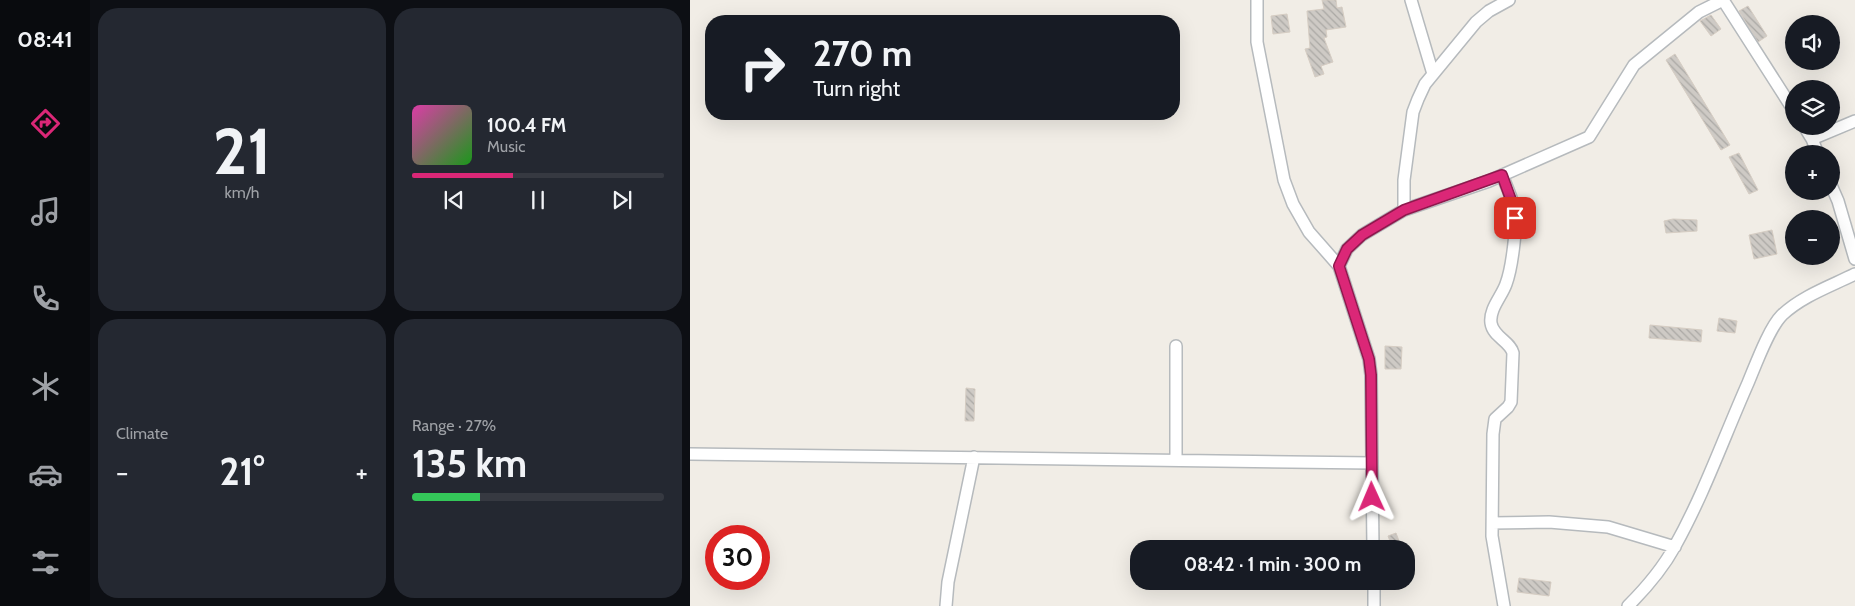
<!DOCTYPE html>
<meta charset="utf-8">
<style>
body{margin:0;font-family:Cabin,sans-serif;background:#242831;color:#f1f3f6;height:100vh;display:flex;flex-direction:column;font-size:19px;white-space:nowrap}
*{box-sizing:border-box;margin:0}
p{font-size:16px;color:#9ea1a6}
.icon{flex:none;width:28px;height:28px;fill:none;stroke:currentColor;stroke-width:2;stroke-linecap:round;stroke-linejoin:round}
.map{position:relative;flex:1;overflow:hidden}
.sheet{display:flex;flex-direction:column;gap:8px;padding:8px;background:#0d0f14;width:600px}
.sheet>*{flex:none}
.banner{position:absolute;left:15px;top:15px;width:475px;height:105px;border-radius:20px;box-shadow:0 5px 20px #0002;background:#171b24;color:#f1f3f6;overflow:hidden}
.fabs{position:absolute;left:1095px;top:15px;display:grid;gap:10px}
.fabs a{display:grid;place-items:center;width:55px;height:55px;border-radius:50%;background:#171b24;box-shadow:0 5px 20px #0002;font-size:25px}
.speed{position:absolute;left:15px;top:525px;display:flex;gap:10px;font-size:25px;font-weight:700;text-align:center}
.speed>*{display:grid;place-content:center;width:65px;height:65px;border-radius:50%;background:#171b24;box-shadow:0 5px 20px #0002;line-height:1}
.speed .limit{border:8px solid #d22;background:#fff;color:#111}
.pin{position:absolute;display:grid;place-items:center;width:42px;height:42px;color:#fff;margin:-21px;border-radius:10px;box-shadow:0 2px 8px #0006}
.me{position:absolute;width:55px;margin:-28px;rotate:359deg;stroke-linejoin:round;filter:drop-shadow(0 0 4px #0008)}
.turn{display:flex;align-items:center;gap:18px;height:105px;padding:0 25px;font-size:22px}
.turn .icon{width:65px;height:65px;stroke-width:2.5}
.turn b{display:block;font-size:35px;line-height:42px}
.big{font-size:38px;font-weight:700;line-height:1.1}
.sheet .widget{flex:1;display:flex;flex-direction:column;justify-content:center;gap:8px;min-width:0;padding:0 18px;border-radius:20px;background:#242831}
.sheet .dial{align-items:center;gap:0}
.dial b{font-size:65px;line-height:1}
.song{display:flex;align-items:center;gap:15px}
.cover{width:60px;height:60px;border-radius:8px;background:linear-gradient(135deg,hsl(320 70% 55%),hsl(120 70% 35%))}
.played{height:5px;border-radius:2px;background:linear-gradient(90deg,#db2777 40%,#363941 40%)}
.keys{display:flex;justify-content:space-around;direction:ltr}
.heat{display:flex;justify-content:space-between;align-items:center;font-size:28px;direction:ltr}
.charge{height:8px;border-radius:4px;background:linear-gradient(90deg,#34c759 27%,#363941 0)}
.sheet .tiles{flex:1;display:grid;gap:8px;grid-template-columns:repeat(2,1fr)}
.trip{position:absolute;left:440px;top:540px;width:285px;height:50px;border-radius:20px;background:#171b24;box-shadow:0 5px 20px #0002;font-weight:700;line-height:50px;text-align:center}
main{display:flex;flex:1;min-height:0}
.dock{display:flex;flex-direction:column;width:90px;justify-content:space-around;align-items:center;background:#090b0e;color:#9ea1a6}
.dock .icon{width:35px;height:35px}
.dock .selected{color:#db2777}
.dock b{font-size:22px;color:#f1f3f6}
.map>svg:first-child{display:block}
.building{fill:url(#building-back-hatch);stroke:#d6cdc3}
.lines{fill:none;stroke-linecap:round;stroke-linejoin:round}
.minor-casing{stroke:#b6babd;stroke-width:14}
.minor{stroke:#fff;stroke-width:11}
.route-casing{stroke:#8e194d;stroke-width:12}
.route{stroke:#db2777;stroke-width:9}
</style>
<main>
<nav class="dock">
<b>08:41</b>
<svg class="icon selected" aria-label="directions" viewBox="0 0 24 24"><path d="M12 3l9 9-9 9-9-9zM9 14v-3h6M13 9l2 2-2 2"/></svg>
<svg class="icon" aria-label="music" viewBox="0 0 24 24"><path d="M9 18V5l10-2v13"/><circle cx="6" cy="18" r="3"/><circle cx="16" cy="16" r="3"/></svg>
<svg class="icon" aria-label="phone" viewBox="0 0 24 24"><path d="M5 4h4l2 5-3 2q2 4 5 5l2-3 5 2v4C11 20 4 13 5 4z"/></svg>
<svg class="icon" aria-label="climate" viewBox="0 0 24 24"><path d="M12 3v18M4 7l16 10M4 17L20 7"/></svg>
<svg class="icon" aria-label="car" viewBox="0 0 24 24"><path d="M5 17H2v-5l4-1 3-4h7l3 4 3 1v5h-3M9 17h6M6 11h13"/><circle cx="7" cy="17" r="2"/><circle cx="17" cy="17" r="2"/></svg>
<svg class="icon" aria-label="filters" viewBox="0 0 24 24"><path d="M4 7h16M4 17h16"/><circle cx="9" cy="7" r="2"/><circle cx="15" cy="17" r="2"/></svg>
</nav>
<section class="sheet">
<div class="tiles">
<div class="widget dial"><b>21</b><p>km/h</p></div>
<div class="widget">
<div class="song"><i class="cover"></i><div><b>100.4 FM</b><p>Music</p></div></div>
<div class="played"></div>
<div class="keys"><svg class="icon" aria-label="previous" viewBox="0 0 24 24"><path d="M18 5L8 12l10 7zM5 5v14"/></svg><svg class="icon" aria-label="pause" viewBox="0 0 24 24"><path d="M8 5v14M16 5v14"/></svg><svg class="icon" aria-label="next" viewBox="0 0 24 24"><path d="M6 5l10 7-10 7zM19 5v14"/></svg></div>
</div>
<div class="widget"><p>Climate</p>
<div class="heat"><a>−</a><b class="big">21°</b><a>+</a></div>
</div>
<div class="widget"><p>Range · 27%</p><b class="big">135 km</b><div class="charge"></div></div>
</div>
</section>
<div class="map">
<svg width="1165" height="606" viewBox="0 0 1165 606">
<defs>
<pattern id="building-back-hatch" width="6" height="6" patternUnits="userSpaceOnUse" patternTransform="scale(1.25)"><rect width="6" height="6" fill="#cecac5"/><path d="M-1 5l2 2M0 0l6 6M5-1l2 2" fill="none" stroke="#aaa8a4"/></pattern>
</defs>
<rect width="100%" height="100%" fill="#f1ede6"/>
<path class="building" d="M632,0H646L647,8L652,7L656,27L636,30L637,37L634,38L643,62L631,66L634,74L625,77L615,49L620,48L617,11L634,9Z
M1058,6L1077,36L1068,42L1049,11Z
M597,14L600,32L583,34L581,16Z
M1021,15L1031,29L1021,36L1010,21Z
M985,54L1040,145L1031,150L976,60Z
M1049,153L1068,190L1059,194L1039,157Z
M983,219L1007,220V231L976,233L974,221Z
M1082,230L1087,254L1064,259L1059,235Z
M1029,318L1047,321L1045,333L1027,331Z
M960,325L1012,330L1011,342L959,338Z
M695,346L712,347L711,369H695Z
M276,388L285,389L284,421H275Z
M706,533L712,549H703L698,536Z
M829,578L861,582L859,596L827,592Z"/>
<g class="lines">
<g class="minor-casing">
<path id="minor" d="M567,0V42L594,180L603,204L619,232L649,266L679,359L681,375L683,549
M721,0L743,74
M1033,0L1104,111
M1114,126L1122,139L1128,154
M1122,139L1165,121
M812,175C816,185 821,196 824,207C828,223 822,268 816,284C812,296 799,309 801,323C803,337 820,341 823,353L821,402L818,407L805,419L803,434L802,536L814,606
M1141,185L1148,201L1165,259
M714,210V180L723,112L728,99L735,84L786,22L799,11L819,0
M649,266L657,249L672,235L714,210L799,181L899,137L944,65L1009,12L1033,0
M0,454L682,463
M486,460V346
M802,523L859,522L918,527L985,547
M684,581V606
M256,606L258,582L284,457
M938,606C956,588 973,568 985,546C1014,494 1034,437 1058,383C1066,364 1079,328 1092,315C1112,296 1141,286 1165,274"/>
</g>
<use href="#minor" class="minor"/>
</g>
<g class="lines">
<g class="route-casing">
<path id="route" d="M682,497L681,375L679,359L649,266L657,249L672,235L714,210L812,175L824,208L825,218"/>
</g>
<use href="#route" class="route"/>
</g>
</svg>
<div class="fabs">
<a><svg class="icon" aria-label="sound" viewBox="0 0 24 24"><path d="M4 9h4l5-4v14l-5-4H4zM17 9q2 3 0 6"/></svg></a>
<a><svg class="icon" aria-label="layers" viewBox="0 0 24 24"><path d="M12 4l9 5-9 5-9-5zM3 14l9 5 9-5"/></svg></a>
<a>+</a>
<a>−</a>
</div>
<div class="speed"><div class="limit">30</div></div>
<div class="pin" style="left:825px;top:218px;background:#d93025"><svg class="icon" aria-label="arrive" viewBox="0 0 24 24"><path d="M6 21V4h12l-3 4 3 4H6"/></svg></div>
<svg class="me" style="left:682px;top:497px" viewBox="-20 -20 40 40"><path d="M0-17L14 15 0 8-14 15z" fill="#db2777" stroke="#fff" stroke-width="4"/></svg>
<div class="trip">08:42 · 1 min · 300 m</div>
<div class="banner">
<div class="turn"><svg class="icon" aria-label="right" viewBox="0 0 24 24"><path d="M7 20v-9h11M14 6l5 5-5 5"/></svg><div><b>270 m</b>Turn right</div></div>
</div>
</div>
</main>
